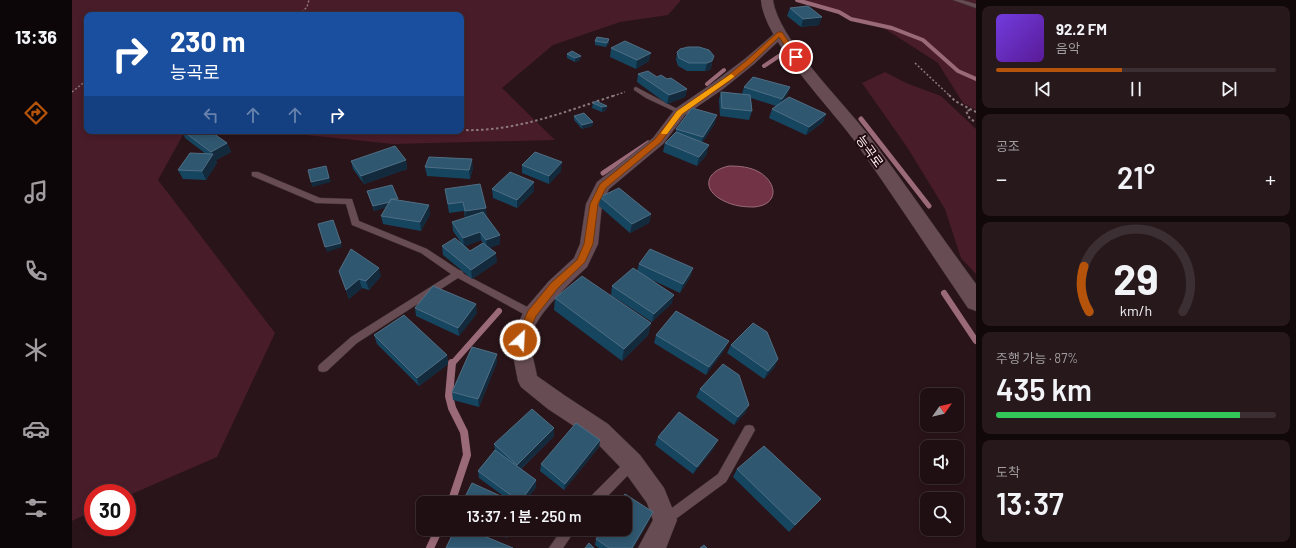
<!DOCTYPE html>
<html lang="ko">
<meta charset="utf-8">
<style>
body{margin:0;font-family:Barlow,"Noto Sans KR",sans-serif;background:#27181c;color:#f1f3f6;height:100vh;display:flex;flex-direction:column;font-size:15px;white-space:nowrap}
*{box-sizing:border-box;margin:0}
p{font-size:13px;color:#a19ca0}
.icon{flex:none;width:22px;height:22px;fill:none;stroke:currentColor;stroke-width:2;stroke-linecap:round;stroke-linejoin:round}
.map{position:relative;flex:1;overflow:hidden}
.sheet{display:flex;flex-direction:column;gap:6px;padding:6px;background:#11080a;width:320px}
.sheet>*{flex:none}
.guide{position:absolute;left:12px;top:12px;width:380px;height:122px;border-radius:8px;box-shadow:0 2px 6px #0003,0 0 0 1px #3c2f33;background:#1a4fa0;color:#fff;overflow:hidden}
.needle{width:26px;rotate:56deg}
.buttons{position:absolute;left:848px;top:388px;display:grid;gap:8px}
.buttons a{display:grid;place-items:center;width:44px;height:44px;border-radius:8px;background:#1f0f13;box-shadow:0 2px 6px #0003,0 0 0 1px #3c2f33;font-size:20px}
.speed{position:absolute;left:12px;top:484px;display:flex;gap:8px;font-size:20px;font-weight:700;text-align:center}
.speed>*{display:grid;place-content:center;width:52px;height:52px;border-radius:50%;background:#1f0f13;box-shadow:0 2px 6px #0003,0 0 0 1px #3c2f33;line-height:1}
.speed .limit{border:6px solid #d22;background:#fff;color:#111}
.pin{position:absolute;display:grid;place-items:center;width:34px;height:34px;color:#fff;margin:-17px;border:2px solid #fff;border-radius:50%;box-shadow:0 1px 4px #0007}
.me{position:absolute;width:44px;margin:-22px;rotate:25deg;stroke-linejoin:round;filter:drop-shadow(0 0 3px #0008)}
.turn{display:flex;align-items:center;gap:14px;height:84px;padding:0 20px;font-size:18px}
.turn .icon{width:52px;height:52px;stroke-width:2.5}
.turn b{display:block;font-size:28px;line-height:34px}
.lanes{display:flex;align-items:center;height:38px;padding:0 20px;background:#0003;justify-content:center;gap:20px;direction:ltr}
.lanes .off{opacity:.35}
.big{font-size:30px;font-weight:600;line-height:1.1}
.sheet .card{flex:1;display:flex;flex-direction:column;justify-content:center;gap:6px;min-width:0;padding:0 14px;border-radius:8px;background:#27181c}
.sheet .dial{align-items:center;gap:0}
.dial svg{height:104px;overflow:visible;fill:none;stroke:#3c2f33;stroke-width:7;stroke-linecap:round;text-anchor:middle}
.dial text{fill:#f1f3f6;stroke:none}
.song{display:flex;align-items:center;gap:12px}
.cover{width:48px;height:48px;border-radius:6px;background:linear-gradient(135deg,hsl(260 70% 55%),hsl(270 70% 35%))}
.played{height:4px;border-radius:2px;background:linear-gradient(90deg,#b45309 45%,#3c2f33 45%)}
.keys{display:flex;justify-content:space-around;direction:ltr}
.heat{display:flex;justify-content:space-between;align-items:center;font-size:22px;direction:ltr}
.charge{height:6px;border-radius:3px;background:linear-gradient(90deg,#34c759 87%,#3c2f33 0)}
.trip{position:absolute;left:344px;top:496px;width:216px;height:40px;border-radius:8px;background:#1f0f13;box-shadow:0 2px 6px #0003,0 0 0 1px #3c2f33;font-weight:600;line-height:40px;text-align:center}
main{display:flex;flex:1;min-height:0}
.tabs{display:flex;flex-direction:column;width:72px;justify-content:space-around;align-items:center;background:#0c0608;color:#a19ca0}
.tabs .icon{width:28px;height:28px}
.tabs .current{color:#b45309}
.tabs b{font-size:18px;color:#f1f3f6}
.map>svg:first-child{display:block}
.green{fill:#491c29}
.water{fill:#713345;stroke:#9b6a78}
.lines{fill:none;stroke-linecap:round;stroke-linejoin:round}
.stream-far3{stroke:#9b6a78;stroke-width:4}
.stream-far2{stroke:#9b6a78;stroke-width:5}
.stream-far1{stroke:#9b6a78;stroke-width:6}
.stream{stroke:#9b6a78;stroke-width:8}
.service-casing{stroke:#3f3134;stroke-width:1}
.minor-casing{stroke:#3f3134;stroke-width:1}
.tertiary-casing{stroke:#3f3134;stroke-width:1}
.path-far1{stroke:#8c797d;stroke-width:1.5;stroke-dasharray:2 2;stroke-linecap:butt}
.path{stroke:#8c797d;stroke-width:2;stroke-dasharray:2.5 2.5;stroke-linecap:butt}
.service{fill:#674d53;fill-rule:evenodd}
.minor{fill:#674d53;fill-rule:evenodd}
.tertiary{fill:#674d53;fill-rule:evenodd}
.wall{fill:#164560;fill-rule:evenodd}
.shaded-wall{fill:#132a3d}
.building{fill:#2f576f;stroke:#4f6e84}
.route{fill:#b45309;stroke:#753606}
.slow{fill:#f59e0b}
.labels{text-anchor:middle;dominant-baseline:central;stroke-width:4;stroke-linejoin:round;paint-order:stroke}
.street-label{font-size:13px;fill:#fdecf0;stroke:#1f0b10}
</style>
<main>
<nav class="tabs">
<b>13:36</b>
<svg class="icon current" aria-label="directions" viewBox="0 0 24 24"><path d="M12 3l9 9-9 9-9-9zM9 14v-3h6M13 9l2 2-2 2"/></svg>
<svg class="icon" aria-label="music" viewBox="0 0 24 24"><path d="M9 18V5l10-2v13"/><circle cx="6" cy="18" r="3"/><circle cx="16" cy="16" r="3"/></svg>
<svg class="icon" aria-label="phone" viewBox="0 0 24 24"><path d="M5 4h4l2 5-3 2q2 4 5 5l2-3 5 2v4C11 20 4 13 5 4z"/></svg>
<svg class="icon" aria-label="climate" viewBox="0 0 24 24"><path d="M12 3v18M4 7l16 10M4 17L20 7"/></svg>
<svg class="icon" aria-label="car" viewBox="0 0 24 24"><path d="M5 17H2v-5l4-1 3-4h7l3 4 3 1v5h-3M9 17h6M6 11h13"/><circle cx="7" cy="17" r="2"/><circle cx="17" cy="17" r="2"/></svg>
<svg class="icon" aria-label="filters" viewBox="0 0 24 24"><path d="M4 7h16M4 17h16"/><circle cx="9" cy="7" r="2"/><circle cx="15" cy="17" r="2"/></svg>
</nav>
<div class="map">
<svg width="904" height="548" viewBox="0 0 904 548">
<rect width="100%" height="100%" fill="#291419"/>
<path class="green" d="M0,0H609L596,15L548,22L481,45L430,88L483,140L321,144L195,131H389V15H15V131H113L86,180L203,333L145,457L55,496V493H21V511L0,521Z
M732,0H904V110L891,103L866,63L807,25L739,4Z
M813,72L834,83L869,96L904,129V274L889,258L873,209L835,147L790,83Z"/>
<path class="water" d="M657,166C668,166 678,167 687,172C706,183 707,205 682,207C672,207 662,206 652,201C629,190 633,171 657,166Z"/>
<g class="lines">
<path class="stream-far3" d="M725,0L767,12L779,19L820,28L851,40L886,71L904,79
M692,66L707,56
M635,84L652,70"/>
<path class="stream-far2" d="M789,119L857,206
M531,173L576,143"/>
<path class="stream-far1" d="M872,293L904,341
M380,364L427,311"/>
<path class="stream" d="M379,503L395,455L392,432L380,408L377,396L380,363
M358,548L367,529"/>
<g class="service-casing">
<path id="service" d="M881,0H890L904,4V8Z
M564,87L611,112L610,113H606L574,98L562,90V88Z
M180,172H186L248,198L280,199L287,221L355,249L387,270L390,271L392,274L463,311L465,314L463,317H457L386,278L285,343L255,371L251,372L247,371L246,368L247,365L279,337L379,274L349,253L280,225L274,204L244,203L180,176Z
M677,425L681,426L683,430L654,482L597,524L593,526L589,524L587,520L589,516L646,474L673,426Z
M560,457L564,459L566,463L564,467L529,503H514L516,499L556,459Z
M490,529H504L491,548H477Z"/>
</g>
<g class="minor-casing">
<path id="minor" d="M708,31L712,32L714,34L712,36L682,64L651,89L613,115L591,144L537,189L530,204L526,244L515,267C498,283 462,316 458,339C457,346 464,368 465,376L492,395L536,424L568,455L592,488L605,520L594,548H566L581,520L575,503L552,471L520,438L476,409L449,387L446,381L438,340L453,309L477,281L502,258L508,244L514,204L525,182L581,138L603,109L641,83L674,58L704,32Z"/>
</g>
<g class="tertiary-casing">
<path id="tertiary" d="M689,0H701C706,38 769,100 794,132C832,182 867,234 904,284V311L896,308C858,252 821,195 782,140C757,106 692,40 689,0Z"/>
</g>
<path class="path-far1" d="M227,15L235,7L237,0
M843,63L878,96
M0,92L15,80
M541,96L553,92"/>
<path class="path" d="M877,95L883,101L904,112
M898,110L894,111L898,119L904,122
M389,130C445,132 491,112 544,95"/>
<use href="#service" class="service"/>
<use href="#minor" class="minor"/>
<use href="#tertiary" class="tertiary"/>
</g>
<path class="wall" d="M718,8L747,25L729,27L715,16Z
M523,41L537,43L534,47L523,45Z
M539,48L577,61L564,69L538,57Z
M605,52L640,64L638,70L633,71H615L606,66L604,60Z
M495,54L508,60L503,62L495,58Z
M566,74L585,77L595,79L615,89L613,97L595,104L565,82Z
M672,87H718L715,95L711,102L754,114L751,122L734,135L697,118L700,109L704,106L679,98L680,111L677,120L648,116L647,100L649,92L670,94Z
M521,103L535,106L534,110L530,112L520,108Z
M502,116L521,122L520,126L510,129L502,120Z
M643,123L630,143L635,154L625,166L591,152L593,143L604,132V129Z
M110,131H138L155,143L159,152L144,160L145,163L134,180L111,179L106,170L134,154L113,138Z
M334,160L335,169L292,184L281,169L279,161Z
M450,165L489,171L477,184L450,173Z
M353,167L401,168L398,179L355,176Z
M462,182V191L445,208L421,198L420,189Z
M373,189L415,217L428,244L417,248L425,262L400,279L371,255L370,246L390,244L381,231L380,222L393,218L392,211L377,213ZM409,240L411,243L398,251L393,246Z
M295,191L326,200L358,214L349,231L311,224L309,216L314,207L302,211Z
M528,197L579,214L577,223L558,233L527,206Z
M567,264L621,268L618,277L608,293L578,279L600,303L580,322L539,295L540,286L565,271Z
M267,271L309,276L297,290L290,288L277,299Z
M483,298L579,323L576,335L550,361L482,310Z
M343,308L405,313L387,336L344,316Z
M302,335L375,355L376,364L347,386L305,344Z
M584,335L653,349L634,375L582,343Z
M659,345L706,359L702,368L692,379L655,353Z
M425,354V362L407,407L381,400L380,392Z
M628,389L677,405L673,413L662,425L624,397Z
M482,436L449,469L464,480V487L452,503H390L434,498L407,478L406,471L423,451L422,444Z
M586,437L642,448L621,474L583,445Z
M528,440L527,447L492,490L468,471L469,464Z
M665,469L749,499L717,532L661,477Z
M578,519L561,548H527L523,545L524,539Z
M414,529H439L435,538Z"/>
<path class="shaded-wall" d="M750,17L747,25L729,27L731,19Z
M537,39V43L534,47L535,43Z
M579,53L577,61L564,69L565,60Z
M509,56L508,60L503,62V58Z
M642,56L638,70L633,71L635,63Z
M718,87L715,95L707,107L710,99Z
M615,89L613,97L595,104L597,95Z
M535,106L534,110L530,112V107Z
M754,114L751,122L734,135L737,127Z
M645,115L643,123L628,146L631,137Z
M521,122L520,126L510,129V125Z
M155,143L159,152L144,160L145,163L134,180L130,171L140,155L139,152Z
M637,145L635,154L625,166L627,157Z
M400,159L401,168L398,179L397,170Z
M334,160L335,169L292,184L289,176Z
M490,162L489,171L477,184V176Z
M254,166L259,182L240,187L239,182Z
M462,182V191L445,208V200Z
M326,199L327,204L302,211L301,206Z
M357,205L358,214L349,231L348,222Z
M414,208L415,217L394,220L393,211Z
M579,214L577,223L558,233L560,224Z
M408,232L409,240L392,247L391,238Z
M428,235V244L415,249L414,240Z
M269,243L270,247L255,252L253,247Z
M424,253L425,262L400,279L399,270Z
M307,268L309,276L297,290L294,281Z
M621,268L618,277L608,293L611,284Z
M287,279L290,288L277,299L274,290Z
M602,295L600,303L580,322L582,314Z
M404,304L405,313L387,336L386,328Z
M579,323L576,335L550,361L552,349Z
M657,341L653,349L634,375L637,367Z
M425,354V362L407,407L406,399Z
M375,355L376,364L347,386L345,378Z
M706,359L702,368L692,379L696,371Z
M677,405L673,413L662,425L666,417Z
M482,428V436L445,472V465Z
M528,440L527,447L492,490L493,484Z
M646,440L642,448L621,474L625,467Z
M464,480V487L452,503H448V502Z
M581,512L578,519L561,548H560Z
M436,529H439L435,538L434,532Z"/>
<path class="building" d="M736,6L750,17L731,19L718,8Z
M525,37L537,39L535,43L523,41Z
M553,41L579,53L565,60L539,48Z
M616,47H627L637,50L642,56L640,61L635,63H617L607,58L605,52L608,49Z
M500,51L509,56L503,58L495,54Z
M576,71L585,77L589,75L595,79L599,78L615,89L597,95L566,74Z
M681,77L718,87L710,99L672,87Z
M649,92L678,95L680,111L650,108Z
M717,97L754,114L737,127L700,109Z
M524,101L535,106L530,107L521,103Z
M620,108L645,115L631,137L604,129Z
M512,113L521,122L510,125L502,116Z
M111,131H138L155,143L139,152Z
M604,132L637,145L627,157L593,143Z
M323,146L334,160L289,176L279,161Z
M463,152L490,162L477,176L450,165Z
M118,153L141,154L130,171L106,170Z
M357,157L400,159L397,170L353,167Z
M254,166L257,178L239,182L236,170Z
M438,172L462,182L445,200L420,189Z
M408,184L414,208L393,211L391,202L376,204L373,189Z
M320,185L326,199H319L318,202L301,206L295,191Z
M547,188L579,214L560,224L528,197Z
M319,199L357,205L348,222L309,216Z
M411,212L428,235L414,240L408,232L391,238L380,222Z
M261,220L269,243L253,247L246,224Z
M383,238L398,251L411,243L424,253L399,270L370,246Z
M279,249L307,268L294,281L287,279L274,290L267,271Z
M578,249L621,268L611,284L567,264Z
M561,268L602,295L582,314L540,286Z
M510,276L579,323L552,349L483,298Z
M361,286L404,304L386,328L343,308Z
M604,311L657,341L637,367L584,335Z
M332,315L375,355L345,378L302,335Z
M681,323L695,332L706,359L696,371L659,345Z
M400,347L425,354L406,399L380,392Z
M651,364L667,375L677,405L666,417L628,389Z
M460,409L482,428L445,465L422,444Z
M607,412L646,440L625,467L586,437Z
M504,423L528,440L493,484L469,464Z
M692,446L749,499L723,525L665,469Z
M423,450L464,480L448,502L406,471Z
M400,483L444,503H390Z
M553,494L581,512L560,548H537L524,539L531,529H553V503H547Z
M383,529H395L441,548H374Z
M427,529H436L434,532Z
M517,543L522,548H513Z
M632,545L635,548H628Z"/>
<path class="route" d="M706,32H710L727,57L726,59H722L707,37L680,63L659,80L610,114L589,142L534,188L526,204L521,244L513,262L486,288L464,316L452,343H444L443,340L456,311L479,283L505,260L512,244L518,204L528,184L583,139L605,111L654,77L675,60Z"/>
<path class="slow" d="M659,74L662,76V77L610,114L595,134H590L589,133L605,111Z"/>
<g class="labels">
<g class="street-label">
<text transform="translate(798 151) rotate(54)">능곡로</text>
</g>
</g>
</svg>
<div class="buttons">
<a><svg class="needle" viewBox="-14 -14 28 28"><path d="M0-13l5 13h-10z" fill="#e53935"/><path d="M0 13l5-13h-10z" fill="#a19ca0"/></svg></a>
<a><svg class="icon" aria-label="sound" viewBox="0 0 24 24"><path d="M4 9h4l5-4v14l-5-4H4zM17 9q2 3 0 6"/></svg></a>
<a><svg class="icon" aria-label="search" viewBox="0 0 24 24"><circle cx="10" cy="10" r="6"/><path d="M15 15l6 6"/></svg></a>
</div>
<div class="speed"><div class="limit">30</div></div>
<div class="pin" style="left:724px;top:57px;background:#d93025"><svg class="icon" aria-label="arrive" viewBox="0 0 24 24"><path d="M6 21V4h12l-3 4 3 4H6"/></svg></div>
<svg class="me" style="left:448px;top:340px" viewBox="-20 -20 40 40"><circle r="17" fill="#b45309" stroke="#fff" stroke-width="3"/><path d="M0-11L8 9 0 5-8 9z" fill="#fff"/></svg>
<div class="trip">13:37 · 1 분 · 250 m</div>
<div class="guide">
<div class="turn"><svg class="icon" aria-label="right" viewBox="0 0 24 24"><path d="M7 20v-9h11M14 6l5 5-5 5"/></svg><div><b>230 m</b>능곡로</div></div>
<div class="lanes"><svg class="icon off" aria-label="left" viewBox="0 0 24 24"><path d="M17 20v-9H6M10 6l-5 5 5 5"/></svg><svg class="icon off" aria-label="ahead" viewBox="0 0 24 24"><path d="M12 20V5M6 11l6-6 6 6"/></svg><svg class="icon off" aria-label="ahead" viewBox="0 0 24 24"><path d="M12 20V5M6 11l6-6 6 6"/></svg><svg class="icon" aria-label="right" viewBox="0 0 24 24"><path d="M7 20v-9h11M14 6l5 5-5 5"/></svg></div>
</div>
</div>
<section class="sheet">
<div class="card">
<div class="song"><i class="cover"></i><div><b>92.2 FM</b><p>음악</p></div></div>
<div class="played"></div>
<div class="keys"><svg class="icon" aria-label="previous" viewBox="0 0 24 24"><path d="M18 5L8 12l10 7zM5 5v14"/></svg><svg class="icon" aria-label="pause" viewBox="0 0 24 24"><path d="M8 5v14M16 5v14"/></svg><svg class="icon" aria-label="next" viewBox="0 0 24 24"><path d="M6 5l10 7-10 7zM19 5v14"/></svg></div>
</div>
<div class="card"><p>공조</p>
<div class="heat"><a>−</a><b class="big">21°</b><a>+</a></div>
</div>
<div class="card dial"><svg viewBox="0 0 100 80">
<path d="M14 69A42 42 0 1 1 86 69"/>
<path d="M14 69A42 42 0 0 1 10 34" stroke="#b45309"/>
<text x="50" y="56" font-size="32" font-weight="700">29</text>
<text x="50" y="72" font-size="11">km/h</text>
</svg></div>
<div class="card"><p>주행 가능 · 87%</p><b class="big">435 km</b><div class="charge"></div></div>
<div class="card"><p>도착</p><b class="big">13:37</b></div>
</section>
</main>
